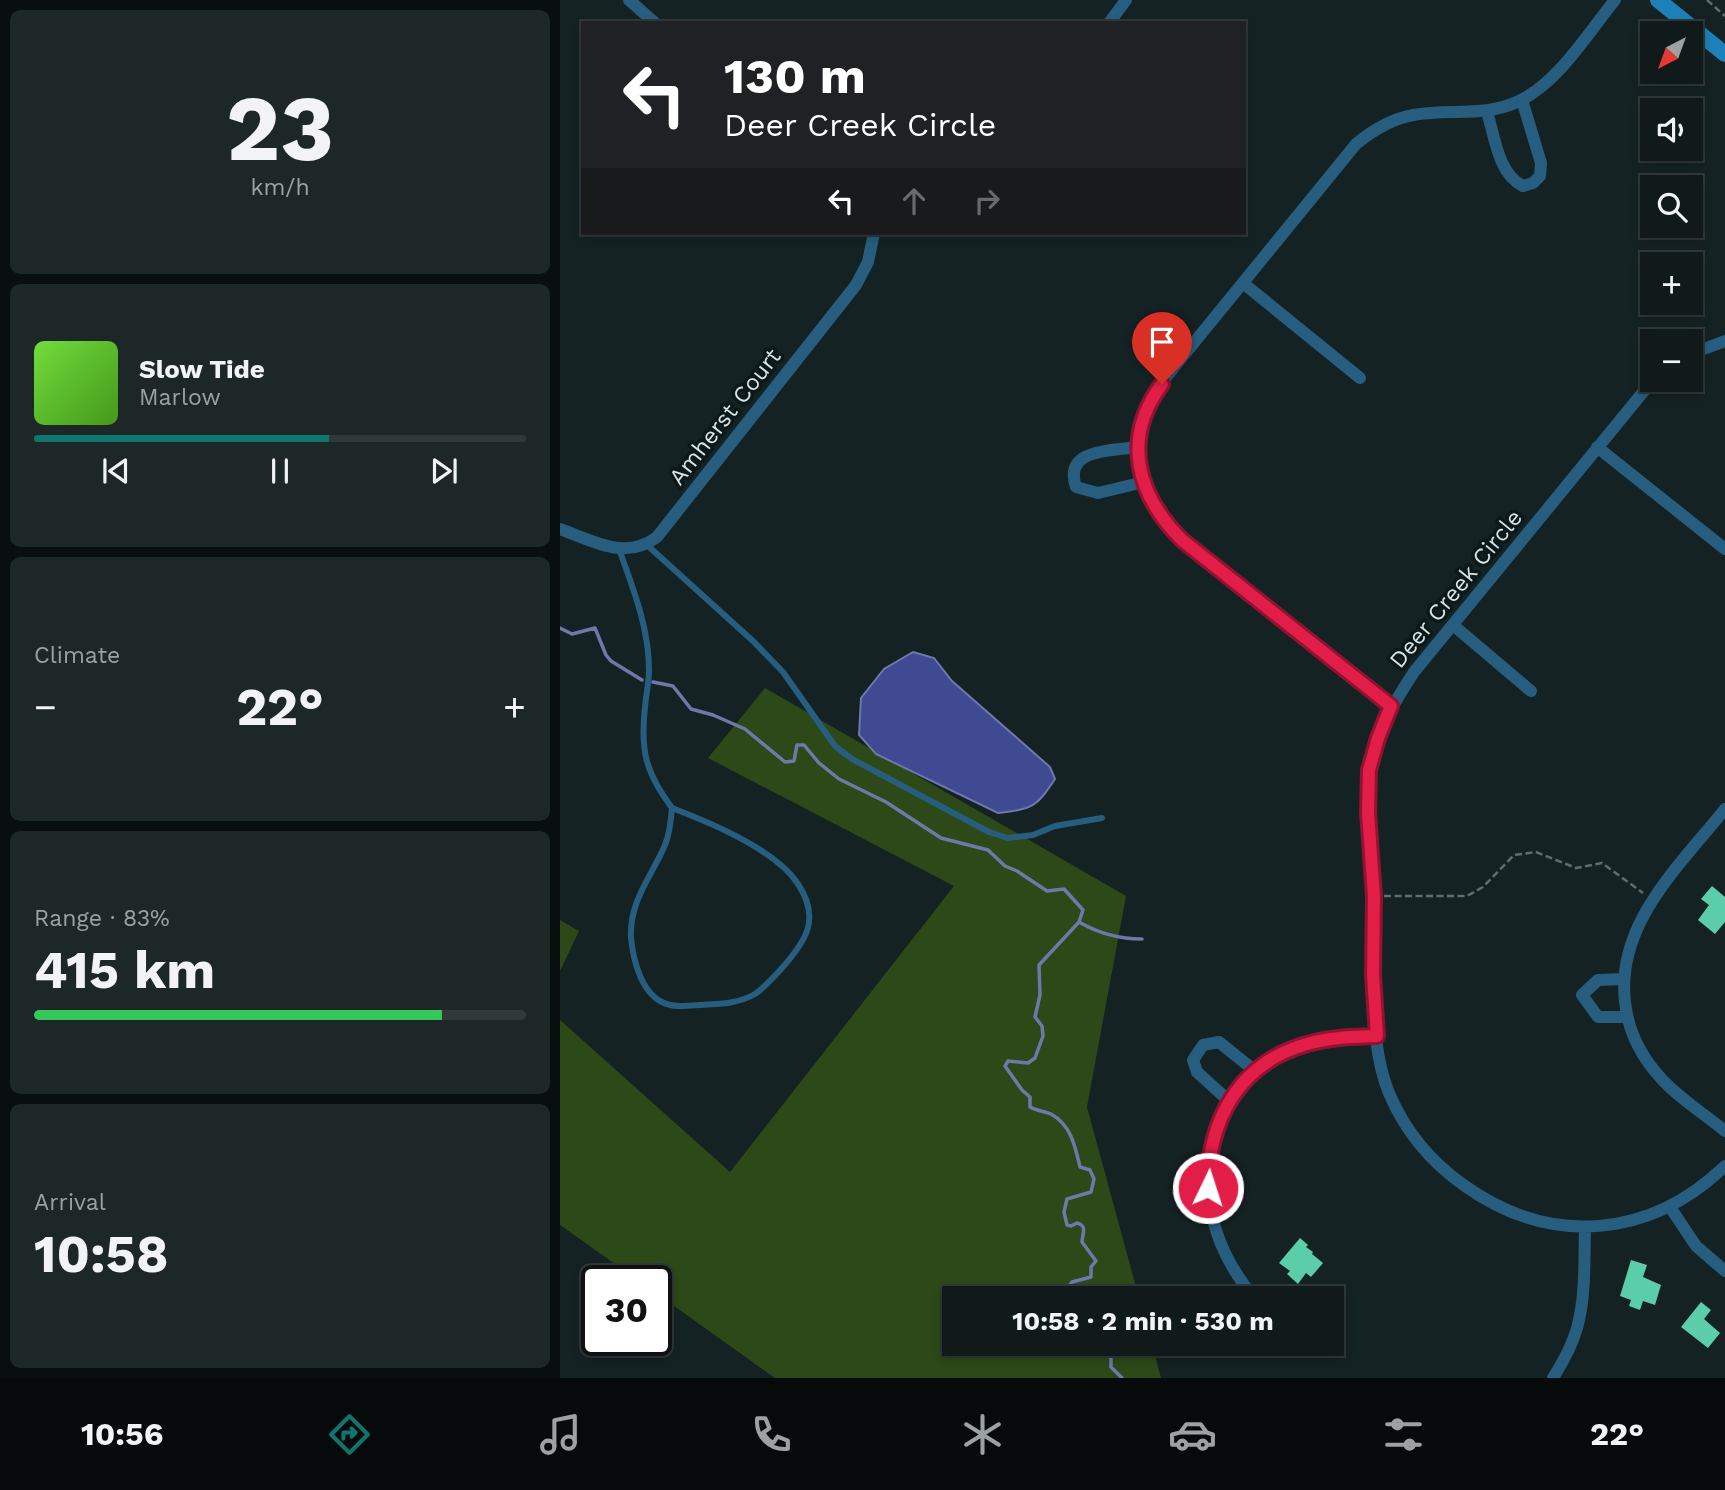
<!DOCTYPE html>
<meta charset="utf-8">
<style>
body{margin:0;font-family:"Work Sans",sans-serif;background:#1e2728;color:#f1f3f6;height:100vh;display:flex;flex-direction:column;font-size:26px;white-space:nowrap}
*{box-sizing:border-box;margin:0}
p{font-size:23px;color:#9ca1a3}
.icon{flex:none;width:38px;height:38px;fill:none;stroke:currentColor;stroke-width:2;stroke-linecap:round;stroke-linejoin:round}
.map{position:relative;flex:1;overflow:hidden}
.panel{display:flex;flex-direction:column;gap:10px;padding:10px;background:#090e0f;width:560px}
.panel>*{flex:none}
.banner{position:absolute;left:21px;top:21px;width:665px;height:214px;border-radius:0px;box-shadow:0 4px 10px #0003,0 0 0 2px #30383a;background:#202124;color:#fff;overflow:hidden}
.needle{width:46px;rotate:221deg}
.buttons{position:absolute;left:1080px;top:21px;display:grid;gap:14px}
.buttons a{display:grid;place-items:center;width:63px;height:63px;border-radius:0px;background:#101a1b;box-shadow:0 4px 10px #0003,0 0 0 2px #30383a;font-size:35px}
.speed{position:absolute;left:21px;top:1265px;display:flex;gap:14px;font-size:35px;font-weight:700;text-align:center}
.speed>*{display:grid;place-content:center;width:91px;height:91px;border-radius:50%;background:#101a1b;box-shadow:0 4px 10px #0003,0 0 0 2px #30383a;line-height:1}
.speed .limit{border:4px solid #111;border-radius:10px;background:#fff;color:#111}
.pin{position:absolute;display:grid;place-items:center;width:60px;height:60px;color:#fff;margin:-72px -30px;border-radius:50% 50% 50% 0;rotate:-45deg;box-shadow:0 0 7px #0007}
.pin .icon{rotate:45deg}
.me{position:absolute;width:77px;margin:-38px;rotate:4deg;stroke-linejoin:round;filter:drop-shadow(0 0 5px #0008)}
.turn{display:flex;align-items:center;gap:24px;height:147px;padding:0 28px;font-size:32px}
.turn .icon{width:91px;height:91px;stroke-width:2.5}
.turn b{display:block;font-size:49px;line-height:60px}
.lanes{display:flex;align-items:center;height:66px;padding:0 28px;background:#0003;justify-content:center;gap:35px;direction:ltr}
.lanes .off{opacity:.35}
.big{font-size:52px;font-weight:700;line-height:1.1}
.panel .widget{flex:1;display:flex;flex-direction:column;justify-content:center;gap:10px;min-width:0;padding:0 24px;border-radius:10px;background:#1e2728}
.panel .dial{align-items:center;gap:0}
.dial b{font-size:91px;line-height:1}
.song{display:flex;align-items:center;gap:21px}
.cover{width:84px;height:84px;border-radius:10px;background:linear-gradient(135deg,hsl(100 70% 55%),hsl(100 70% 35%))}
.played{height:7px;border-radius:4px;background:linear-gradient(90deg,#0f766e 60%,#30383a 60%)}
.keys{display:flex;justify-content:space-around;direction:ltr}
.heat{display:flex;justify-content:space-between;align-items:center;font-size:38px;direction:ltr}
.charge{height:10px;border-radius:5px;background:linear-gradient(90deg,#34c759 83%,#30383a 0)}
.trip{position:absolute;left:382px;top:1286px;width:402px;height:70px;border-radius:0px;background:#101a1b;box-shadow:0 4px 10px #0003,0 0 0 2px #30383a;font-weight:700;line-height:70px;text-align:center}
.menu{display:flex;height:112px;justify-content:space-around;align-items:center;background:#060a0b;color:#9ca1a3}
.menu .icon{width:49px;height:49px}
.menu .current{color:#0f766e}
.menu b{font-size:32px;color:#f1f3f6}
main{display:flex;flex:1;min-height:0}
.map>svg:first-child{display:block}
.green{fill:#2c4917}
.water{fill:#3f4a92;stroke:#6e78ab;stroke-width:2}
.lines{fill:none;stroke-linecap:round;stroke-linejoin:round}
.stream{stroke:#6e78ab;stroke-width:3.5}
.building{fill:#5bcda8}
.path{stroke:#616c6e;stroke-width:2.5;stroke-dasharray:7 3.5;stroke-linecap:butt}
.lane{stroke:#275e80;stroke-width:6}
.street{stroke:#275e80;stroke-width:12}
.secondary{stroke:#1b81b8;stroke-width:16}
.route-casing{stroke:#92132f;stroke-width:18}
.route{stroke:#e11d48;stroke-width:12}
.labels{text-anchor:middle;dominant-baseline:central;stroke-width:7;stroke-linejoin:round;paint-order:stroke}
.street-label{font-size:23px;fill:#dbe4e4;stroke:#0c191a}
</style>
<main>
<section class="panel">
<div class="widget dial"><b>23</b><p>km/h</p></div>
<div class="widget">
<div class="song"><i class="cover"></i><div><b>Slow Tide</b><p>Marlow</p></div></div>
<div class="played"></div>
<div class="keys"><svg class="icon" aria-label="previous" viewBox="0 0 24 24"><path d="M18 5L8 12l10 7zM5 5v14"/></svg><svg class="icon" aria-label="pause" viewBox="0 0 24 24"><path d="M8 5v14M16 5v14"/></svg><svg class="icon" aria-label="next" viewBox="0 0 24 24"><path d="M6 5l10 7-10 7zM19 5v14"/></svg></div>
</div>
<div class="widget"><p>Climate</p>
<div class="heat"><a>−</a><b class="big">22°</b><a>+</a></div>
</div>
<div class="widget"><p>Range · 83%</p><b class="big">415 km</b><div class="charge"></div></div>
<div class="widget"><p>Arrival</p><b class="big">10:58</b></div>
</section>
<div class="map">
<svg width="1165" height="1378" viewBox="0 0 1165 1378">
<rect width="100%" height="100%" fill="#152224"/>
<path class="green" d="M205,688L566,896L527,1107L579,1298H394V1344H592L601,1378H215L96,1293V1281H79L0,1225V1020L170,1172L394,886L148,758Z
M0,920L19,931L0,971Z"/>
<path class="water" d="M353,652L374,658L392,681L490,767L495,779C476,808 472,809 438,813L316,754L299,735L301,698L324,669Z"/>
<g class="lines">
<path class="stream" d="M0,628L12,634L35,628L46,655L51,661L82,680
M93,682L113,686L131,709L153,715L185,729L225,762L234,761L237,745H244L259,763L279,779L326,802L381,838L428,850L445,866L457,871L487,891L504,889L523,910L519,922L479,965L480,995L475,1017L482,1026L483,1036L475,1058L468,1063L448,1061L445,1066L462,1090L470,1097V1107C477,1111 484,1111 491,1114C511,1125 515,1146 520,1167L530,1170L534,1179L531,1192L507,1199L504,1212L507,1225L511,1226L517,1223C528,1226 522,1234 522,1242L536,1261L531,1267V1277L512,1282L501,1298
M519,922C538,933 560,939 582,939
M551,1344V1367L562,1378"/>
</g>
<path class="building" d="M1152,886L1165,897V922L1155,934L1138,920L1149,905L1141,899Z
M740,1238L748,1245L746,1247L753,1252L752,1254L763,1263L751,1277L746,1273L738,1284L727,1274L730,1271L719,1263Z
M1071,1260L1087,1265L1083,1277L1101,1285L1095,1305L1083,1301L1080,1310L1069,1306L1071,1300L1060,1296Z
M1141,1302L1151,1310L1144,1319L1160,1333L1148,1348L1121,1327Z"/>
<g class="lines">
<path class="path" d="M1147,0L1165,16
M824,896H907L923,887L954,855L976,852L1016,868L1042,863L1083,893"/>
<path class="lane" d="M87,545L193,641L223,672L275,746L292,759L429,832L448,838L473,835L495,826L542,818
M59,549C73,588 89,628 89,670C89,682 86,695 85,707C80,751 86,773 112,808
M112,808C149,822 216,850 238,884C261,919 246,941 222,968C214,977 205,987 195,994C178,1004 158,1004 139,1005C127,1006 113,1008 102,1002C81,992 73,959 71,938C69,901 92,876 105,845C110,833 111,821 112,808Z"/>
<path class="street" d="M69,0L95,23
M549,23L566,0
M927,112C935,137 938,174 963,186L973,183L980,176L981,163L962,100
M683,283L800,378
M1130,354L1165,341
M1093,380L854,672C833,704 819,728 810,767C802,803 812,856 814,894C817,956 805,1034 829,1093C845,1131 872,1163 905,1186C991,1247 1090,1238 1165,1166
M579,447C552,451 503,448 516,487L538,493L584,482
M1037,447L1165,549
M0,529C33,541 65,561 97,537L296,285L308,262L314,233
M893,625L971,691
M831,706L623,540C590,508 571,469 583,422C585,416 586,407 589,401C595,389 607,377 615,366L796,144C813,130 831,119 853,115C890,108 924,118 959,101C998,83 1028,33 1055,0
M1165,809C1118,868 1052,927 1066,1009C1070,1034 1082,1057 1099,1076C1117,1097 1143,1113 1165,1131
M1063,979L1038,980L1022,995L1038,1017H1067
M669,1101L637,1072L633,1060L643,1045L659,1042L695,1071
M1110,1207L1136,1246L1165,1271
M694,1298C678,1278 665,1258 657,1233C632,1162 660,1077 733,1049C760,1038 788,1037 817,1036
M993,1378C1003,1362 1012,1346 1017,1328C1026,1296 1024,1260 1025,1227"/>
<path class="secondary" d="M1098,0L1165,54"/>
</g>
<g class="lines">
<g class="route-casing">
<path id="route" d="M602,384C561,439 577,495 622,540L831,706L818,738L809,770L808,812L814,897L813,974L817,1036C794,1037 770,1037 747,1044C679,1063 648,1120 648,1188"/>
</g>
<use href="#route" class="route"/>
</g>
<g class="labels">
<g class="street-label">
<text transform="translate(165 417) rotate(-52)">Amherst Court</text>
<text transform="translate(896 589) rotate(-51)">Deer Creek Circle</text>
</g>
</g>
</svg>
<div class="buttons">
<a><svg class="needle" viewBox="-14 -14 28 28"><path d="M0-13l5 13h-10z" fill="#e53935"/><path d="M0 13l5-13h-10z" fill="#9ca1a3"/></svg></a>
<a><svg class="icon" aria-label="sound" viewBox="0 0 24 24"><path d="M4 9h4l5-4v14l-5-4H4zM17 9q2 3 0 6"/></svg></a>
<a><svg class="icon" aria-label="search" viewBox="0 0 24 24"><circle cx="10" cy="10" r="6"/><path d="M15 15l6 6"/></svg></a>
<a>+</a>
<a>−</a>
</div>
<div class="speed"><div class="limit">30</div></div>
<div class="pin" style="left:602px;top:384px;background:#d93025"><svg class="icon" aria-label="arrive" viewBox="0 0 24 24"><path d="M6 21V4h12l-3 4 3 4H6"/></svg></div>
<svg class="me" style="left:648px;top:1188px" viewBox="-20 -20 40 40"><circle r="17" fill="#e11d48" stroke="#fff" stroke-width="3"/><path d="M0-11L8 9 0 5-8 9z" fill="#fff"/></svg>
<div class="trip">10:58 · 2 min · 530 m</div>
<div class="banner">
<div class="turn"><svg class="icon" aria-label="left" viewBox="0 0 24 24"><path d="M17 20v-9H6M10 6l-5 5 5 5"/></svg><div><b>130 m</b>Deer Creek Circle</div></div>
<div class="lanes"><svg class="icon" aria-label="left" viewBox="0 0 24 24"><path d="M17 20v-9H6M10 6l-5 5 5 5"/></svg><svg class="icon off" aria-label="ahead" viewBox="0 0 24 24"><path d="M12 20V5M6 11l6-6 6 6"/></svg><svg class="icon off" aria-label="right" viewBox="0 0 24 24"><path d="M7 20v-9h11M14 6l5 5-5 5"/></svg></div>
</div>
</div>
</main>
<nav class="menu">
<b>10:56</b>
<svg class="icon current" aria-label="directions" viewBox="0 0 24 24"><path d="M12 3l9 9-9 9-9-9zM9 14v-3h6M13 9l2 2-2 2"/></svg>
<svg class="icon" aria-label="music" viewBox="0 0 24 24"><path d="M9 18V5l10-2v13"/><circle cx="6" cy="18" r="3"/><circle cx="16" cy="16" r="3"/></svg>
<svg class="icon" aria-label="phone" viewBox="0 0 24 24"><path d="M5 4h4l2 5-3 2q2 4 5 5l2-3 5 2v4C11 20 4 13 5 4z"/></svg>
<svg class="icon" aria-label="climate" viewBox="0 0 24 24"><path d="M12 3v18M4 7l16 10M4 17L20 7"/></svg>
<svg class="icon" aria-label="car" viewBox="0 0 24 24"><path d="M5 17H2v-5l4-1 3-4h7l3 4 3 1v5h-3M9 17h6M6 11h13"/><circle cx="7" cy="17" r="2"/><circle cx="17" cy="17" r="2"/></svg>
<svg class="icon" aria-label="filters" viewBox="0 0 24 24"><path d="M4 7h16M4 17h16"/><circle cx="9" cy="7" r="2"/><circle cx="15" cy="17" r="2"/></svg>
<b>22°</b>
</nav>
